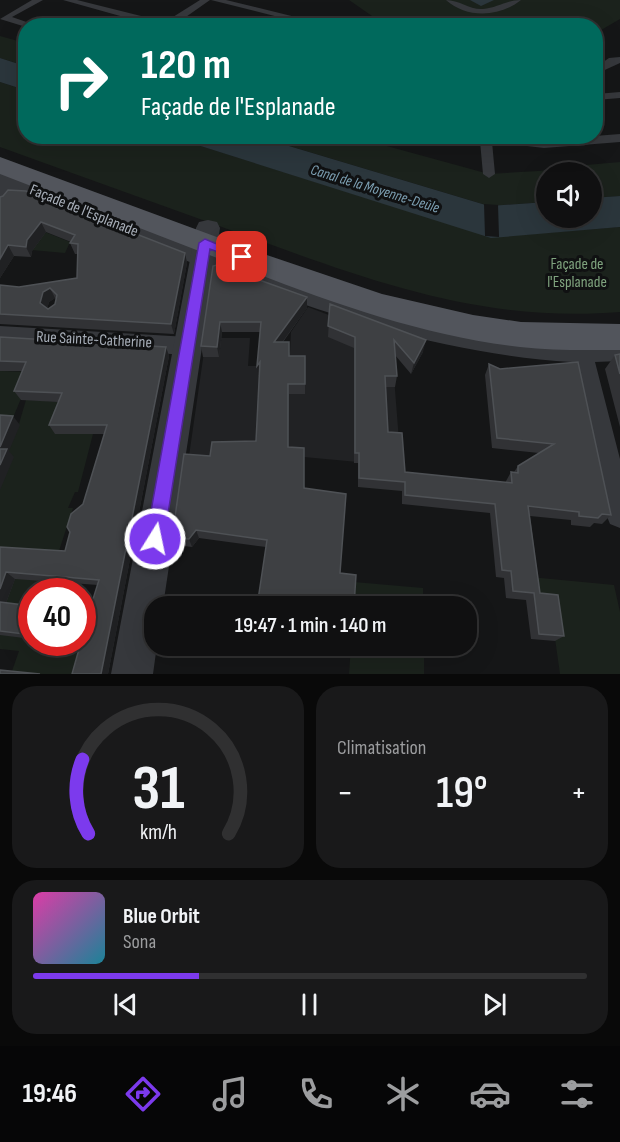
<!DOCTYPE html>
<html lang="fr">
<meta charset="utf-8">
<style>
body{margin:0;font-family:"Sofia Sans Condensed",sans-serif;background:#19191a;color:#f1f3f6;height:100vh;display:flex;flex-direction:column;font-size:22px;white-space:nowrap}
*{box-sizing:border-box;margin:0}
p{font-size:20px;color:#9c9d9f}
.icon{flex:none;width:33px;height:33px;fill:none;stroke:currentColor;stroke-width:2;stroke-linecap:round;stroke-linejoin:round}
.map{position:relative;height:674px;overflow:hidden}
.sheet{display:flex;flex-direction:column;gap:12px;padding:12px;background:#090909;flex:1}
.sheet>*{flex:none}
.top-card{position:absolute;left:18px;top:18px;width:585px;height:126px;border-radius:24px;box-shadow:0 6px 24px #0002,0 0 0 2px #303031;background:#00695c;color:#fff;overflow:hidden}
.buttons{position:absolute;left:536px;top:162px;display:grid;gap:12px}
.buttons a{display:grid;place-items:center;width:66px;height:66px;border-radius:50%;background:#101011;box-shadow:0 6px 24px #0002,0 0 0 2px #303031;font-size:30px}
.speed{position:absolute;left:18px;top:578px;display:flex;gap:12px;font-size:30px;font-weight:700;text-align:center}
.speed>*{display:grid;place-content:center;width:78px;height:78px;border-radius:50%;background:#101011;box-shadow:0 6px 24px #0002,0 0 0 2px #303031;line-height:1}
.speed .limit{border:9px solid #d22;background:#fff;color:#111}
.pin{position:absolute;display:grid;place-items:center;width:51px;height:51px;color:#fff;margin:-26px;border-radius:12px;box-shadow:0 3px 9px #0006}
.me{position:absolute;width:66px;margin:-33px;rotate:10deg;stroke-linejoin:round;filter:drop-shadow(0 0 4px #0008)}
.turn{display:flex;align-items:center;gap:21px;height:126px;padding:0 24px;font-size:27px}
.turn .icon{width:78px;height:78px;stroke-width:2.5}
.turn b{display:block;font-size:42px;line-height:51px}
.big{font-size:45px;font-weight:600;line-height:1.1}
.sheet .card{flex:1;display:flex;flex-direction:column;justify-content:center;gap:9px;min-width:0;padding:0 21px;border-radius:24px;background:#19191a}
.sheet .dial{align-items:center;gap:0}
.dial svg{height:156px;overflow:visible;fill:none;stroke:#303031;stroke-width:7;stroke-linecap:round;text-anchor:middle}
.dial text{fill:#f1f3f6;stroke:none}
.song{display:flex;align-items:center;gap:18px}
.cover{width:72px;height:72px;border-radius:9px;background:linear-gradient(135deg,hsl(320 70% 55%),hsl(190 70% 35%))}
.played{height:6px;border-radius:3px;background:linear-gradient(90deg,#7c3aed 30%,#303031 30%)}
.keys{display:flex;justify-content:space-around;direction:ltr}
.heat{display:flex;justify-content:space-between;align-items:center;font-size:33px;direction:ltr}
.sheet .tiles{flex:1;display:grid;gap:12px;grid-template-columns:1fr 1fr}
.card:last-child{grid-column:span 2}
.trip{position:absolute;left:144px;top:596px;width:333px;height:60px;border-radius:24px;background:#101011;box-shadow:0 6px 24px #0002,0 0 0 2px #303031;font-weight:600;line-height:60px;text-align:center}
.tabs{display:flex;height:96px;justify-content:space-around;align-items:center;background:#060607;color:#9c9d9f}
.tabs .icon{width:42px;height:42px}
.tabs .current{color:#7c3aed}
.tabs b{font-size:27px;color:#f1f3f6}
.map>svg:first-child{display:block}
.built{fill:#212224}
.green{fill:#1b221c}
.water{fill:#2b363c}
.pier{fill:#151617}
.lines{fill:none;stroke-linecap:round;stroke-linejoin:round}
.canal{fill:#2b363c;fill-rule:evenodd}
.pedestrian{fill:#36383c;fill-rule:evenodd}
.minor{fill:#36383c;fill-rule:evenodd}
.tertiary{fill:#36383c;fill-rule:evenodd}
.primary{fill:#52555c;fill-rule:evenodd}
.wall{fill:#313235;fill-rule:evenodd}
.shaded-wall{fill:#202123}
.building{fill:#3e4043;stroke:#4e5155;stroke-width:1.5;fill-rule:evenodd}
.route{fill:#7c3aed;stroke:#51269a;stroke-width:1.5}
.labels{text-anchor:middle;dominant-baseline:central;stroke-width:6;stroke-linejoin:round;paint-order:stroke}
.far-water-label{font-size:15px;font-style:italic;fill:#7da0b3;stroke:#101112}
.street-label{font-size:16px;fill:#a7aeb8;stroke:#101112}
.park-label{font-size:16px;fill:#7fa37e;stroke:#101112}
</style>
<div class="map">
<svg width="620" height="674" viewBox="0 0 620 674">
<rect width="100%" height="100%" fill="#151617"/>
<path class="built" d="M308,307L391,339L401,466L304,457V474L188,463L206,338H250L248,366H281L290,352L291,332Z"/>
<path class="green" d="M349,0H620V19L596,33V26L385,25Z
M0,36L25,43V66L0,58Z
M0,82L25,90L26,136L172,137L491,237L620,227V312C482,323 371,281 244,235C163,206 81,176 0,147Z
M259,137H354L489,174L587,168L586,165L620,162V196L591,198V172H546V202L489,206Z
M45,232L70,242L65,253L32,250Z
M0,371L32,372L10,425L0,424Z
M26,400L63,402L56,434H93L78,492H75L68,508H73L57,557H51L39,591H32L31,614L23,637L31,639L32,642L88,645L80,674H11L19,651L0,649V458L6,435L16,434Z
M530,577L614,585L620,612V674H560L550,603L532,600Z
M354,582L423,588V606H353Z
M351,645H424V674H349Z"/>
<path class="water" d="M0,58L25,66V90L0,82Z
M172,137H259L489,206L546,202V218H591V198L620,196V227L491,238Z"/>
<path class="pier" d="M484,204L498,205L499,237L485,236Z"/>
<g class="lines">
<path class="canal" d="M470,0H494L481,6Z"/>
<path class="pedestrian" d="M32,0H43L12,17L38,26L26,27L0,19Z
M63,0H77L165,22L200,0H210L173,26H156Z
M211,0H226L332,26H314Z
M446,0C459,0 470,10 483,9C497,8 507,0 521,0C500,17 467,19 446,0Z
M620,57V63L596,74V67L609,58Z
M620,92V98L596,100V94Z
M620,134V142L544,148L492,142L495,174L489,178L483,174L480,141L463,136H507L544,140Z"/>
<path class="minor" d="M12,177L278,278L399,317L485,336L528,341L620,343V361L595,362L620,459V528L610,524L606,514L572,362C379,351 183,259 6,186L3,182Z
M0,326L188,337L196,340L199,346L196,352L188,355L0,344Z"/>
<path class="tertiary" d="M0,170L20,177L23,182L8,204L0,206Z
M208,220L217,222L220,228L163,606H154V645H157L153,674H111L196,228L199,222Z"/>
<path class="primary" d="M0,157L252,250L382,294L473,315L521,322L620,324V350C587,350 553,351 520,347C414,335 311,295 212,256C141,229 71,201 0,174Z"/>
</g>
<path class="wall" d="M0,197L185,253L187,263L174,334L0,324V285L19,287L77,278L78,254H75L70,243L71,242L46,232L32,251L31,257L14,256L0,278ZM55,298L56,299L55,304L48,309H47L49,302Z
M213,266L307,308L283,342L290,356H305V394H289L288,447L354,606H260L258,600L266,547L199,538L192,547L176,545L172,538L210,456L256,441L259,375L258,376L260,332H222L219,357H203L201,346Z
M330,304L423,352L411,374L395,355L397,376L395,387H386L388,432L405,472L505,483L511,472H514L518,466L539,453L492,448L485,375L489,364L611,515L602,524L594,523L590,527L571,525V520L530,516L540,593L564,636L555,641L531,639L526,600L506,598L504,578L496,577L490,513L402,504V491L358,487V463H354V348L328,337Z
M0,337L166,347L169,356L108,674H72L81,644L60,642H82L89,612L98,585L15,579L6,603L32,606V639L0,635V547L65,551L83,504L104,434H55L49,425L58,402L21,400L14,391L22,371H0Z
M620,354V427L605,369L615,355Z"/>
<path class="shaded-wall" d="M41,222L46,232L32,251L31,257L26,247L27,240Z
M8,245L14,256L0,278V259Z
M185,253L187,263L174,334L171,324Z
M50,288L55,298L49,302L46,313L40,303L43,292Z
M307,297V308L275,352L274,342Z
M220,322L222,332L219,357L217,347Z
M426,340L423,352L411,374L414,363Z
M166,347L169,356L108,674H101Z
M260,362L261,372L258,376L257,366Z
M13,416L20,425L9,451L14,457L0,490V447Z
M196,530L199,538L192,547L189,539Z
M6,572L15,579L4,608L0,605V589Z"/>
<path class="building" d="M8,190L26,191L185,253L171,324L0,314V285L19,287L77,278L78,244L70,243L75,235L41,222L27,240L26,247L8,245L0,259V197L3,196ZM50,288L57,295L55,304L48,309L40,303L43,292Z
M217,265L307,297L274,342H289V356H305V384H288V447L304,448V488L346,494L340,573L356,575L354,606H306L258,600L267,540L196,530L189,539L172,538L184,454L210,456L212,442L256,441L260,362L257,366L261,322H220L217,347L201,346L213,266Z
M330,304L426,340L414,363L394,340L397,376H385L388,432L402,433L405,472L512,483L511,472L518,473V466L554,444L497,438L489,364L500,369L578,362L611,515L602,514L598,518L579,516V512L528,506L540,593L558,595L564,636L539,634L534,593L513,591L511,571L502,570L495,504L405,495V482L359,478V453H355V337L328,326Z
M0,337L166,347L101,674H72L81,642H82V611L89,612L99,580L6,572L0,589V547L65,551L70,532L67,527L71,514L83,504L107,425H49L62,393L14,391L26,362L0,361Z
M620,354V374L615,355Z
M0,415L13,416L0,447Z
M0,449H7L0,465Z
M0,602L32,606V635L0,631Z
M0,670L40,674H0Z"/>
<path class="route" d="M205,239L248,257L242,261L210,249L164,539L161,545L155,547L149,545L146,539L199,243Z"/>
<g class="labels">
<g class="far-water-label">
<text transform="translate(375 189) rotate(17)">Canal de la Moyenne-Deûle</text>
</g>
<g class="street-label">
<text transform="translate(84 211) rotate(22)">Façade de l'Esplanade</text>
<text transform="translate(94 340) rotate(3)">Rue Sainte-Catherine</text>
</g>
<g class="park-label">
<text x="577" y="264">Façade de<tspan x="577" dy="18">l'Esplanade</tspan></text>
</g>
</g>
</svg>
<div class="buttons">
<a><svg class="icon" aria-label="sound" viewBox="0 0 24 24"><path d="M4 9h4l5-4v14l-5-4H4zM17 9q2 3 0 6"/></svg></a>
</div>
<div class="speed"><div class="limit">40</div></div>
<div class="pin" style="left:242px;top:257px;background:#d93025"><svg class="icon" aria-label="arrive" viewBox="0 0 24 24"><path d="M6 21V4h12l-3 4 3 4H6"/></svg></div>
<svg class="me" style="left:155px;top:539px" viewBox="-20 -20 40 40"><circle r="17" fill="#7c3aed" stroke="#fff" stroke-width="3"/><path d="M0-11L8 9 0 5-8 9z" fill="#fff"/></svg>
<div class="trip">19:47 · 1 min · 140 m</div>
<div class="top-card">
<div class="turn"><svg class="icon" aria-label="right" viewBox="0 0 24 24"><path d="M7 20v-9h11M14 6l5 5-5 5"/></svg><div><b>120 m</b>Façade de l'Esplanade</div></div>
</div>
</div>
<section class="sheet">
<div class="tiles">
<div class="card dial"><svg viewBox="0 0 100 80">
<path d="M14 69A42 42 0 1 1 86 69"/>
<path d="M14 69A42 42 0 0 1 11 31" stroke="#7c3aed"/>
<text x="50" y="56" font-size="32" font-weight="700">31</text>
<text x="50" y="72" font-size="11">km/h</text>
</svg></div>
<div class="card"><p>Climatisation</p>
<div class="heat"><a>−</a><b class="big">19°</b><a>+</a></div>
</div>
<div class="card">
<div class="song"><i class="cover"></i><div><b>Blue Orbit</b><p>Sona</p></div></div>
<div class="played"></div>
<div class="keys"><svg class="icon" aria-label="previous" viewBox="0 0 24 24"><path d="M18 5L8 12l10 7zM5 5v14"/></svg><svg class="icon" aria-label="pause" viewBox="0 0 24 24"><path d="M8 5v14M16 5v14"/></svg><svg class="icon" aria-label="next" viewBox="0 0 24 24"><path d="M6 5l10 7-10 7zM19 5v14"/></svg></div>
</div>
</div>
</section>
<nav class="tabs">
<b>19:46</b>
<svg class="icon current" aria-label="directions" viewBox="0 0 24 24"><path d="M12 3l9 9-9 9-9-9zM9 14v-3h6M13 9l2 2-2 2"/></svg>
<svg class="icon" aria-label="music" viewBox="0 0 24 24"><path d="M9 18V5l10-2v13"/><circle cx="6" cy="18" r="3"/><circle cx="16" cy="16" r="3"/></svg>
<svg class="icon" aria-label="phone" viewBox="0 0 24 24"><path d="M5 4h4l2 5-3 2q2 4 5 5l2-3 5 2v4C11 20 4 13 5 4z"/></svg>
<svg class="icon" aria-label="climate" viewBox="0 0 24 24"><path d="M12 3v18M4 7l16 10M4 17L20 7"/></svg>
<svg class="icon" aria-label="car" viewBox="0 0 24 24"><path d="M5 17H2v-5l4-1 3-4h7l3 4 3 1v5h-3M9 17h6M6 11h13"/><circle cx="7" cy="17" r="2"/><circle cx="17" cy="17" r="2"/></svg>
<svg class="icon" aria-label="filters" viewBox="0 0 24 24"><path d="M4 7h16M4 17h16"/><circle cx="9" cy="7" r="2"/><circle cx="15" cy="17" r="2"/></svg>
</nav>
